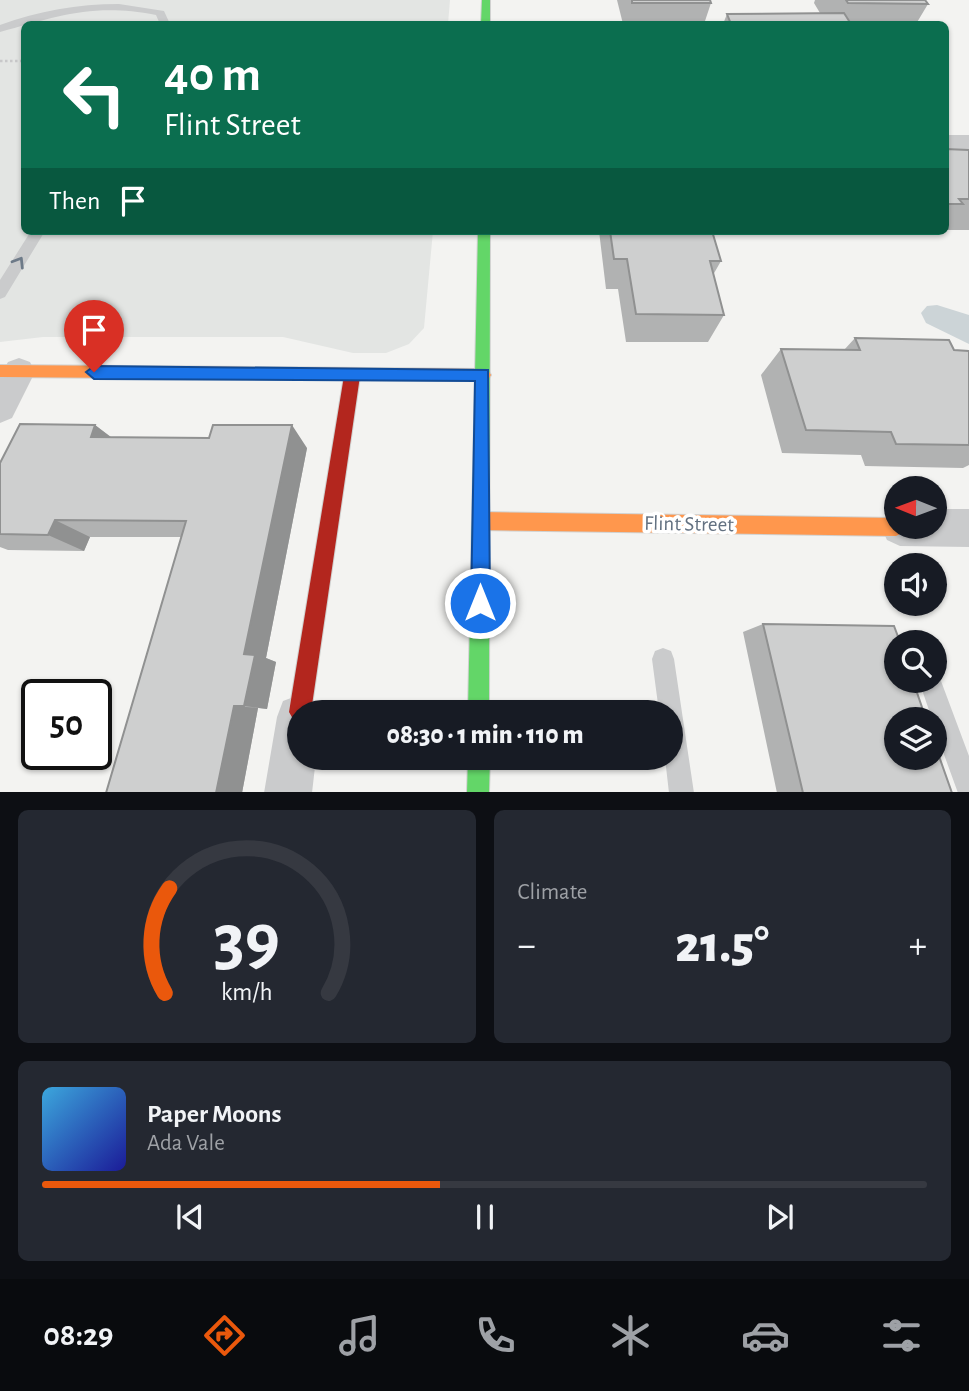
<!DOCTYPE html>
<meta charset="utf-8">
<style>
body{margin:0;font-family:"Alegreya Sans",sans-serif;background:#242831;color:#f1f3f6;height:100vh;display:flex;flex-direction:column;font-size:26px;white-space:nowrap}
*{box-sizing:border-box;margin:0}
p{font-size:23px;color:#9ea1a6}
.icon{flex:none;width:38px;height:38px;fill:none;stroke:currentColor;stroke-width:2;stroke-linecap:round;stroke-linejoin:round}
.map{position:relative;height:792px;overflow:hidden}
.sheet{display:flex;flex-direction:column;gap:18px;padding:18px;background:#0d0f14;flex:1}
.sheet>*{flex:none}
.top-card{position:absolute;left:21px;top:21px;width:928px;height:214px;border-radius:10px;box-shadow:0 2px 5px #0004;background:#0b6e4f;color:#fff;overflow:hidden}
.needle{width:46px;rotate:271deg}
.controls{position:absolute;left:884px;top:476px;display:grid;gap:14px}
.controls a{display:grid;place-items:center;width:63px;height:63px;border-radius:50%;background:#171b24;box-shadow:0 2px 5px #0004;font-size:35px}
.speed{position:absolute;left:21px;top:679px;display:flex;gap:14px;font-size:35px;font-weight:700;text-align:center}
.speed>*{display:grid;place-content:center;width:91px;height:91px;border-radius:50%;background:#171b24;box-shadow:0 2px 5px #0004;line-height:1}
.speed .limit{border:4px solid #111;border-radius:10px;background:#fff;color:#111}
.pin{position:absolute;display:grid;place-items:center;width:60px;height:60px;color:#fff;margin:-72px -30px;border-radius:50% 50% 50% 0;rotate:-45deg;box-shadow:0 0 7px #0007}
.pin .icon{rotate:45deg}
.me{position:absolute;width:77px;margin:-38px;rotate:0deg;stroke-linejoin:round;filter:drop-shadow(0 0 5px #0008)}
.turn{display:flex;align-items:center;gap:24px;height:147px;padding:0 28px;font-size:32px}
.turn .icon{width:91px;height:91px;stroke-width:2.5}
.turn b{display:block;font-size:49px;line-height:60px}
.then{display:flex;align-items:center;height:66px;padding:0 28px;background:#0003;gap:14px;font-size:26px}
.big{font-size:52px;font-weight:800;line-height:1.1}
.sheet .tile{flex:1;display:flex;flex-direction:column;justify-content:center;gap:10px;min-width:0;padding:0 24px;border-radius:10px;background:#242831}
.sheet .dial{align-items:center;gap:0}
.dial svg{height:182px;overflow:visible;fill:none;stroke:#363941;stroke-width:7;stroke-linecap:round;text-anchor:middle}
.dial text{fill:#f1f3f6;stroke:none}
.song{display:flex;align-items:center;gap:21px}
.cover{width:84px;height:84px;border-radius:10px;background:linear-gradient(135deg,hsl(200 70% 55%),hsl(240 70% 35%))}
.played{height:7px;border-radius:4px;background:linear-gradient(90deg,#ea580c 45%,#363941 45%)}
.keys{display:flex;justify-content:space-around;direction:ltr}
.heat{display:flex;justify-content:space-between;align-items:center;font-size:38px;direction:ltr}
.sheet .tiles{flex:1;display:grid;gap:18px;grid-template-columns:1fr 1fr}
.tile:last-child{grid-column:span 2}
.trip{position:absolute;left:287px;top:700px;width:396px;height:70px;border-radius:35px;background:#171b24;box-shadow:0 2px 5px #0004;font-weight:800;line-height:70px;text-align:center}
.tab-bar{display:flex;height:112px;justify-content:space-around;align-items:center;background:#090b0e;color:#9ea1a6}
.tab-bar .icon{width:49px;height:49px}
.tab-bar .active{color:#ea580c}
.tab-bar b{font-size:32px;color:#f1f3f6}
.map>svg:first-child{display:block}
.built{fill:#e3e5e3}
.water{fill:#ccd4d7}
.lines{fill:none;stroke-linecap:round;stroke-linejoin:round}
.fast-casing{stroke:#d0d1d0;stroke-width:2}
.slow-casing{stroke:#d0d1d0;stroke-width:2}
.jam-casing{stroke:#d0d1d0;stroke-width:2}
.path{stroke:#c8c8c9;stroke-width:2.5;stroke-dasharray:2.5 2.5;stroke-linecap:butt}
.lane{fill:#cacbcc;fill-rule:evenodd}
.street{fill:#cacbcc;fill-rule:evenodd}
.fast{fill:#63d668;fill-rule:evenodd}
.slow{fill:#ff974d;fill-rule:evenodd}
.jam{fill:#b3261e;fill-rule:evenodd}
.wall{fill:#b1b2b2}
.shaded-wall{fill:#909191}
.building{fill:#cecfcf;stroke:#909191;stroke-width:2}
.oneway{stroke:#6d7a88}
.route{fill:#1a73e8;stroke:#114b97;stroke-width:2}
.labels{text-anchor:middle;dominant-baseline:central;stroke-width:7;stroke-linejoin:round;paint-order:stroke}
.street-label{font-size:21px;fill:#637181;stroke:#fff}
</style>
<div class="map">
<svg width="969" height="793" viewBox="0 0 969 793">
<rect width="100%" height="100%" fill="#f3f3f1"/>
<path class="built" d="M0,0H450L448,24H24V231H433L424,328L409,344L386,353H353L283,337H43L0,342Z"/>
<path class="water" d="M937,305L969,315V344L926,323L921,313L927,306Z"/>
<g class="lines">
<g class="fast-casing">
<path id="fast" d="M482,0H490V24H481Z
M478,231H490L489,712H468Z
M468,758H490L489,793H467Z"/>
</g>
<g class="slow-casing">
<path id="slow" d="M0,365L483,369L488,370L491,375L488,380L483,381L0,377Z
M481,512L896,518V527H905L902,533L896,536L481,530L475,527L472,521L475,515Z"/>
</g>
<g class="jam-casing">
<path id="jam" d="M352,370L357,371L360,376L311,712H299V722L293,719L289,712L344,376L347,371Z"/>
</g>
<path class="path" d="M0,61H24"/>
<path class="lane" d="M119,4L164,11L170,24H160L156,15C93,3 59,16 0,32V25C39,11 77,4 119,4Z
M31,231H45L5,297L0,299V280Z
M663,648L671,651L674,659L694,793H669L665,758H670V712H659L652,659L655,651Z
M934,671L941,681L969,756V793H958L934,727V719H932L919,681H934Z"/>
<path class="street" d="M945,135H969V149H945Z
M19,358L30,362L35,372L12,418L0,423V376L8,362Z
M934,509H969V547L900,546L887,540L881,527L887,514L896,510V527H934Z
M299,695L315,701L319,712H299V758H316L312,793H264L277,717L283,701Z"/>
<use href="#fast" class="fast"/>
<use href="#slow" class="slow"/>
<use href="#jam" class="jam"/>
</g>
<path class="wall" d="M617,0H710L711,3L704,24H623Z
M815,0H925L928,4L916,24H723L727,14L820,13L814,3Z
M945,149L969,150V230H945Z
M599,231H712L721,261L713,275L724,315L708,342H626L618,289H606Z
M857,231H939L935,235L859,234Z
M855,338L954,350L969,351V465L963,468L865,466L861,455L782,453L761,375L781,349L844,350Z
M95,425L111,437L307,448L266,658L276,662L267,709L258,708L242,793L181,537H90L84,551L8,550L0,547V463Z
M763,624L952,793H777L743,632Z"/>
<path class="shaded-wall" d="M95,425L125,448L91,437Z
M292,425L307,448L266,658L276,662L267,709L244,706V654Z
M55,520L90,537L84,551L48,535Z
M234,706L258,708L242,793H216Z"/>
<path class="building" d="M632,0H710L711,3H632Z
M846,0H925L928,4L848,3Z
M844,13L851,24H731L727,14Z
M945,149L969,150V199H959L963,204H945Z
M610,231H712L721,261H710L724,315L636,314L627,259H614Z
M855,338L949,340L954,350L969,351V445L896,444L891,432L806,430L781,349L860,350Z
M20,424L95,425L91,437L209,438L213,425H292L244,654L255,655L244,706H234L216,793H106L186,521L55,520L48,535L0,534V463Z
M763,624L894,626L900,642H896V681H913L926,719H896V758H934V742L952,793H803Z"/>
<defs><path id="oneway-chevron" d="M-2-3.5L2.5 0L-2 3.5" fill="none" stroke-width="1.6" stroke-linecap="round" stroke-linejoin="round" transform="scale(1.75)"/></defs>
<use class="oneway" href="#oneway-chevron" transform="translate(19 262) rotate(-58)"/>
<path class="route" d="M94,366L488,370L490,603L487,610L480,613L473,610L471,603L475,381L94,379L86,372Z"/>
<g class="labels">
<g class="street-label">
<text transform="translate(689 524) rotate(1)">Flint Street</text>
</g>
</g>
</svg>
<div class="controls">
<a><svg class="needle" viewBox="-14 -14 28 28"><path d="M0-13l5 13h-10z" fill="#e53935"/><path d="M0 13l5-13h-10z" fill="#9ea1a6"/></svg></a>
<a><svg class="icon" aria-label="sound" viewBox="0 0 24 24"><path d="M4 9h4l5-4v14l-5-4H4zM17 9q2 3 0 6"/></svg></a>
<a><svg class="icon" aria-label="search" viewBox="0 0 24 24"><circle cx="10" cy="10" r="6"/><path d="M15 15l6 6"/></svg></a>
<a><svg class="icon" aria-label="layers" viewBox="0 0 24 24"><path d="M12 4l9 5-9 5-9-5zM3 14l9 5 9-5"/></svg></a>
</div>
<div class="speed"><div class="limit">50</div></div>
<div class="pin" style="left:94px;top:372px;background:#d93025"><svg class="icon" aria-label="arrive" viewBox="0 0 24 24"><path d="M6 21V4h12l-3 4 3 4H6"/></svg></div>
<svg class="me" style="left:480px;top:603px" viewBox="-20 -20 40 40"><circle r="17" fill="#1a73e8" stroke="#fff" stroke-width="3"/><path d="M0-11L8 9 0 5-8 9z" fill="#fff"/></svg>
<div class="trip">08:30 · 1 min · 110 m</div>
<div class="top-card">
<div class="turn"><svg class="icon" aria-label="left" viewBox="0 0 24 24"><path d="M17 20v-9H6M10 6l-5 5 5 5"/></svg><div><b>40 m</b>Flint Street</div></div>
<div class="then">Then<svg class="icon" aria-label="arrive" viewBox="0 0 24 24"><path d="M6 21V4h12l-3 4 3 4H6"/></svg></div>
</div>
</div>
<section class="sheet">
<div class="tiles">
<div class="tile dial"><svg viewBox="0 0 100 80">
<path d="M14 69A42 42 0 1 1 86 69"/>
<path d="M14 69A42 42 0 0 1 16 23" stroke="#ea580c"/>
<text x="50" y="56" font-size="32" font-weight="700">39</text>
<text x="50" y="72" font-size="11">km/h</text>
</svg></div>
<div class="tile"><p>Climate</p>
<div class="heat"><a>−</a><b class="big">21.5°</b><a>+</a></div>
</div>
<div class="tile">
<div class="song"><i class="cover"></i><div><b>Paper Moons</b><p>Ada Vale</p></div></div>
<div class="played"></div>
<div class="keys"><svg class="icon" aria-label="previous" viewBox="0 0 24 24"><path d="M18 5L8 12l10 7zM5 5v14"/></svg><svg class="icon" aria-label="pause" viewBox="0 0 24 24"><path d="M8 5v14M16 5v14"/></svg><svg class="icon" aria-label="next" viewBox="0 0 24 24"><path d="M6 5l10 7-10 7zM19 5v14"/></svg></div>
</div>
</div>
</section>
<nav class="tab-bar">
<b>08:29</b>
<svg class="icon active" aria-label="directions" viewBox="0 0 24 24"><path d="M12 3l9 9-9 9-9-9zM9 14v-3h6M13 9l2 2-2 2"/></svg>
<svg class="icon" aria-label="music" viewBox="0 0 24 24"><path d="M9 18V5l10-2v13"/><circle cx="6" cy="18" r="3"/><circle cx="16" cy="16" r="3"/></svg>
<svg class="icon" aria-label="phone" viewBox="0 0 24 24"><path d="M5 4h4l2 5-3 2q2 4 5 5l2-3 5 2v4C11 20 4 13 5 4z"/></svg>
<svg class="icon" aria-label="climate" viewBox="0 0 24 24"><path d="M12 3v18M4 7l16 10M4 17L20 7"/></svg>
<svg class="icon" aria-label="car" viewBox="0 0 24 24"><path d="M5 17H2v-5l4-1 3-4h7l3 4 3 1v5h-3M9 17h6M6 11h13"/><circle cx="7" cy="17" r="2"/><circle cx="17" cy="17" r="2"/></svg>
<svg class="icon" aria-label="filters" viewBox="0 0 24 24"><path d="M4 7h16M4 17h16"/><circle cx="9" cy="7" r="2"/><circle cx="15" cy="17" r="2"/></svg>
</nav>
